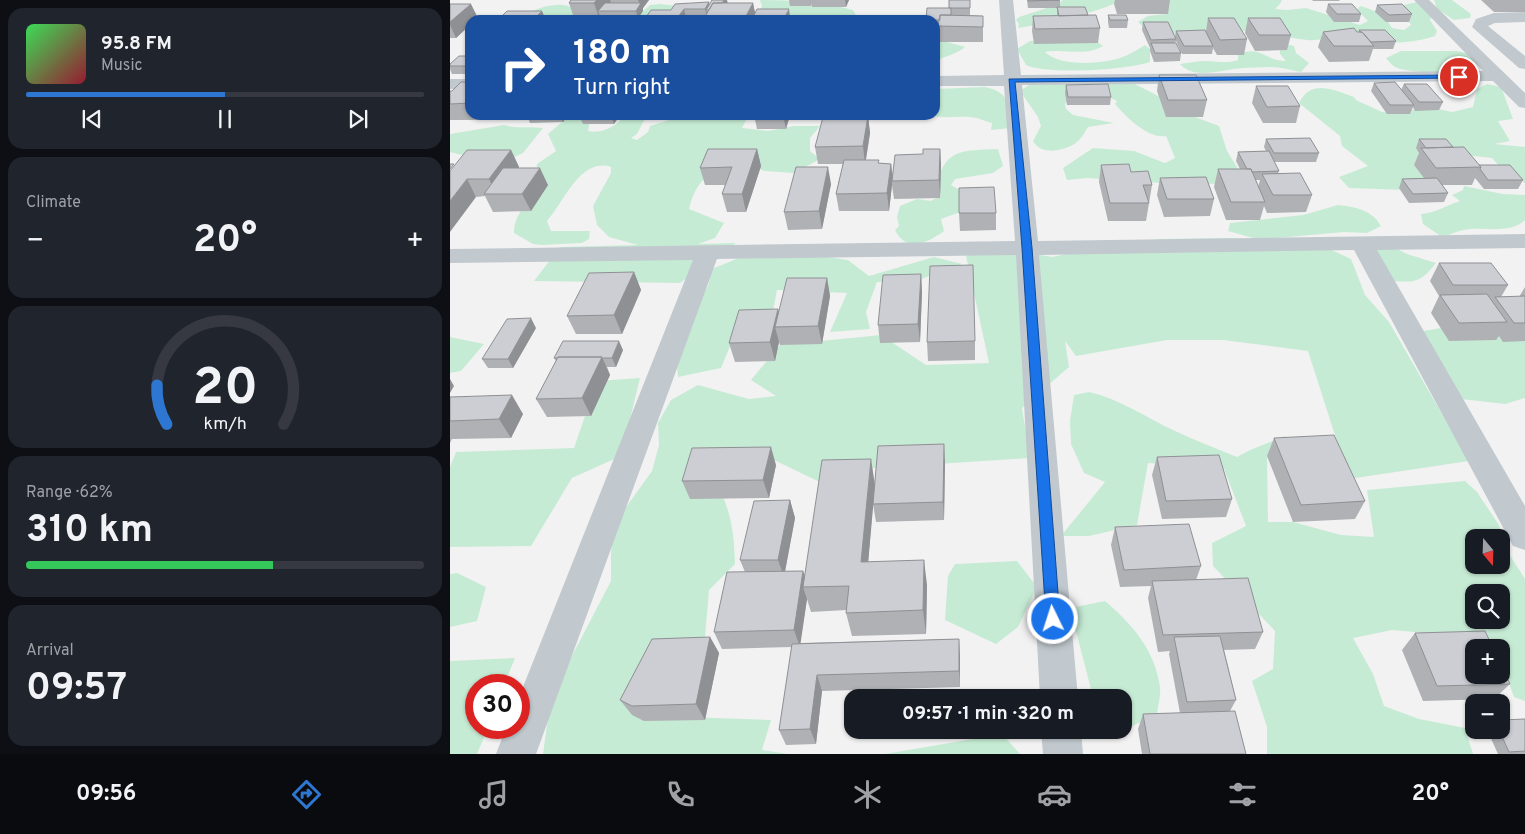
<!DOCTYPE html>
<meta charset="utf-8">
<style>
body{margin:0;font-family:Overpass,sans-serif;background:#20242c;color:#f1f3f6;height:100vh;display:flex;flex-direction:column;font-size:19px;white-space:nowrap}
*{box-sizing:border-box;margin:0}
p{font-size:16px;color:#9ea1a6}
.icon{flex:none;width:28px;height:28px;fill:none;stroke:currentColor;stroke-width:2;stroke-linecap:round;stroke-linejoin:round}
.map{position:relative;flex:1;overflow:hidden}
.details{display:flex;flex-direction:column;gap:8px;padding:8px;background:#0d0f14;width:450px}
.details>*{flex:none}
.banner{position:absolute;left:15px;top:15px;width:475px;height:105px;border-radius:15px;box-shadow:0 1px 4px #0004;background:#1a4fa0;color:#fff;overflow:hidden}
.needle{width:32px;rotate:161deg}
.fabs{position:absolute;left:1015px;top:529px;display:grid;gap:10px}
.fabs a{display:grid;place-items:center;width:45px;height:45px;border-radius:10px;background:#171b24;box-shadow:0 1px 4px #0004;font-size:25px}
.speed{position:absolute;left:15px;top:674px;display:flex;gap:10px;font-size:25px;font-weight:700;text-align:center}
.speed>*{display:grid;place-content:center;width:65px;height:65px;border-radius:50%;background:#171b24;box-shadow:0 1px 4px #0004;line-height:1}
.speed .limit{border:8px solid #d22;background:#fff;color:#111}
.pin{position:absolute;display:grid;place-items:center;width:42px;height:42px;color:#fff;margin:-21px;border:2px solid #fff;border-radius:50%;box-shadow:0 1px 5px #0007}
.me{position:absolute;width:55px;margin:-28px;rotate:356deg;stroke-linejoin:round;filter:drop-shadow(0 0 4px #0008)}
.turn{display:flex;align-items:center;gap:18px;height:105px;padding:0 25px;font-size:22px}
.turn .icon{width:65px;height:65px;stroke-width:2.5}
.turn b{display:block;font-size:35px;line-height:42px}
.big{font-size:38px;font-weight:700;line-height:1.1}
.details .card{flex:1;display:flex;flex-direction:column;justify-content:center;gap:8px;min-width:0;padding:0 18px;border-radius:15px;background:#20242c}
.details .dial{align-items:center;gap:0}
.dial svg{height:130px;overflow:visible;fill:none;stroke:#363941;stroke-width:7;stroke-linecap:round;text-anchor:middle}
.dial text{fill:#f1f3f6;stroke:none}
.song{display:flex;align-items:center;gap:15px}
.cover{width:60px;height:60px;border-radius:8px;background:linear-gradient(135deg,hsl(130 70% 55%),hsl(350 70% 35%))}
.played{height:5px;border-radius:2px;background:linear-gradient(90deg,#2d77d2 50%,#363941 50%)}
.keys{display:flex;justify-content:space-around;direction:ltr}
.heat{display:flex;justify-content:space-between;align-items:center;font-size:28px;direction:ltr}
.charge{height:8px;border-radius:4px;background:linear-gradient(90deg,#34c759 62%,#363941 0)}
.trip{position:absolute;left:394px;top:689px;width:288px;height:50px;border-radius:15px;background:#171b24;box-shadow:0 1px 4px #0004;font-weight:700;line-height:50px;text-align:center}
.tabs{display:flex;height:80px;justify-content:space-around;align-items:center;background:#090b0e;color:#9ea1a6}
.tabs .icon{width:35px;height:35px}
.tabs .on{color:#2d77d2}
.tabs b{font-size:22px;color:#f1f3f6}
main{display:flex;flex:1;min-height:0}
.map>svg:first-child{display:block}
.green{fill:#c6ebd4;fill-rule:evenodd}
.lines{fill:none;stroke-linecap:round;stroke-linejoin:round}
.minor{fill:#c1c9ce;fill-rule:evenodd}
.wall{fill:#afb1b5;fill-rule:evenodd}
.shaded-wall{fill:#8f9094}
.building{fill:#ccced3;stroke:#8f9094}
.route{fill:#1a73e8;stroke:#114b97}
</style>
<main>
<section class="details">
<div class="card">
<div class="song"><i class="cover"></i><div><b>95.8 FM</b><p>Music</p></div></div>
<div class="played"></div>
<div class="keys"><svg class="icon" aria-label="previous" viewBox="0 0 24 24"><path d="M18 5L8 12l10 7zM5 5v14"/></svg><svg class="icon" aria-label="pause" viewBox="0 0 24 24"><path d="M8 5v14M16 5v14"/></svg><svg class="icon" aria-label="next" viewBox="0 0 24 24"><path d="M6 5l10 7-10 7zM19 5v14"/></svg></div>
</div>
<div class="card"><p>Climate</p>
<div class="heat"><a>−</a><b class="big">20°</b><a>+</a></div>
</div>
<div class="card dial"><svg viewBox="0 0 100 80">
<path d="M14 69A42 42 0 1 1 86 69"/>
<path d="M14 69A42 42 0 0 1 8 45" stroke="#2d77d2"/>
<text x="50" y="56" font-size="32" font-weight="700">20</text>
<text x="50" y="72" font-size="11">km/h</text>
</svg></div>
<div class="card"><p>Range · 62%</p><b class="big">310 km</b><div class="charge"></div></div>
<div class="card"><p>Arrival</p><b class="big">09:57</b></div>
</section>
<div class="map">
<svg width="1075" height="754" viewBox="0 0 1075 754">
<rect width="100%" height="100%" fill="#f3f2f2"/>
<path class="green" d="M310,0C341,0 373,2 403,10L409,20C375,20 342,16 309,14L312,6Z
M613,0H669C662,10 584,26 568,28L569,24L566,20L569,17L606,5Z
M691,0H832L830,4L825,9L837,10L856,8L910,25L918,21L907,10L910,6C923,9 936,16 942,28L954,30L961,25L953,13L954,5L967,2L985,9L980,20L987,31L985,36C948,48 920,40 883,39C874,38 865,41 857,40C836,38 817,31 796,31C769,31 708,44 688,22L698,16L716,14Z
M984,0H1002L1021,14L1020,18L1004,20L987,9Z
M210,4L229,6L202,20H92L78,13C91,7 110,1 123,8L179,16L185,18L200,5Z
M485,36L490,40L515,47C511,52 493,57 486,61L487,68H485Z
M600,40L647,42L653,46C636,57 613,48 595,52C610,67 651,64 670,58C679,55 687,50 695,45L700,49V62C677,70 597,75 576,65L567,49L580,41Z
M836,44L844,46L846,53L859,63L851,72C841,70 830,67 820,67C811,67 802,68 793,68C774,69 745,81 730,64C738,63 747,61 755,61C766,61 776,64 788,60V54C812,45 815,61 836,61L830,54V47Z
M951,51H1007L1021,54L1027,59C1014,75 970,74 951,69C944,68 940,63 936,58Z
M585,81L681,82L718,101L741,110L745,117L769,126L777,151L790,172L774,184L711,183L637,178L617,180L613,168L643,148L684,151L715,163L725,158L716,136C698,139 676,117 665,104L667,101L643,90L620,96L615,104L616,109L623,115L664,123L638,127C635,132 631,139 626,143C614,151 591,156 583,141L591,126L588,117L570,91Z
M1037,84L1051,87L1063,119L1048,121L1060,141L1044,144L1075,147V183L1052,169L1042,158L1015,155L978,184L958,190L899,188L889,177L918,166L892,146L890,136L849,103C861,78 884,90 904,97L906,100L932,112L984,108L1002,112L1023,107L1027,89Z
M535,87C562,93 557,105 561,128L541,130L542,123C534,121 527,117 518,117C506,116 493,119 481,115H485V89Z
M120,115H144L140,121L138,131C155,134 165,126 176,115H197L187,134L181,138L187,140L198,132L200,126L219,120L241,119L244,115H297V118L292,128L318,131L344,126H370L360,138V151L370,159L344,173L315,171L286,161C258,174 247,178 239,209L274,223L265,238L248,244L286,243L230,283L84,281L110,247L188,245L159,237L147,225L143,206L161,173V167C130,157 113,204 97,221L101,231H140L139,239L132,243L92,245L83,244L64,233C64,210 84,198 97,182L86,174L87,164L106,151L98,134Z
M54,125C67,129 80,126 93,128L73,153L49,164L0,172L20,157L0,152V134Z
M548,149L553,166L543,173L505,179L501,185L515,193L516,210L491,219L494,231C478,243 456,253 445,230L449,226L447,217L450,206L467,199L481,201L491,195L486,185C496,147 513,151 548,149Z
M1014,186L1053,194L1075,195V220C1060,235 1033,226 1014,230C1007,231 999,235 992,237L973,224L971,214C986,213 995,206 1010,201L1002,195L1013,190Z
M888,205C906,207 922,210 931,226L917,233L895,232L826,238H803L778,231L780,223L853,215Z
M781,238L869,244L901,259L915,295L939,322L1019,461L899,479L858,351L773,340H717L626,356L615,341L619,367L572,408L580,458L411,469L378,486L305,451L269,488C282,515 284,534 285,564L259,590L255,637L182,715L321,720L312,750L338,754H93L101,696L161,581V553L164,524L202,471L209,445L208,423L221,400L248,385L299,399L326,396L301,380L330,345L431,335L476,365L539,363L513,242L602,257L664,244L710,239Z
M936,243L957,254L986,263C972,281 966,283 944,281L920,247Z
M357,254L398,260L419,276L484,257L512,264L463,282H427L416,312L420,329L380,332L397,293L327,290L321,322L288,327L271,368L228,377L225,340L258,286L262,269L296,255Z
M997,327L1075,333V398L1055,404L1002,398L962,333Z
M0,337L34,344L11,371L0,373Z
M190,378L171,456L122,478L81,546L0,547V467L6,452L124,448L147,381Z
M639,392C670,399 695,417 723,430C744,440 766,448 787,457L800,450L835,436L852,446L817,456L818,522H843L891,535L924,537L917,490L1015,481L1027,492L1049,525L1054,546L1075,579V701L1064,697L1051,661V648L1047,647L1043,639L942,630L903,638L923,674L934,706L969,719L1015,728L1023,754H817V727L802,681L823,669L825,631L763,566L762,543L796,526L774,469L698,463L687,525L639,536H611L655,482L634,473L621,444L620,421L624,395ZM1024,538H1051V565H1024ZM1024,592H1051V620H1024Z
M567,561L587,587L568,627L546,644L495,620L498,576L505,564Z
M7,573L36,587L27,621L0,627V574Z
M655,601C682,624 705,650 710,687C711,695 708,706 707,714L660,737L657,730H672V698L643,697L620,608Z
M65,658L54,685H26V728H38L27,754H0V661Z
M552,734L570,754H435Z"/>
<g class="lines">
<path class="minor" d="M549,0H563L571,75L1033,71L964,0H979L1075,93V108L1069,107L1043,81L572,85L588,241L1075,234V248L927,250L1075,506V550L1063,546L904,250L589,255L628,698H590L566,255L267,259L86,754H46L56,728H69V697L243,260L0,263V249L565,241L554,86H485V76L554,75Z
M1075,12V22L1045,23L1038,26L1075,56V69L1069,68L1022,27L1026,19L1044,13Z
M0,79H20V89H0Z
M591,730H631L633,754H593Z"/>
</g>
<path class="wall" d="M121,0H199L193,8V11L188,18H151L150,16L149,18H124L119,3Z
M339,0H399L396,7H362V4L361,6H340Z
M520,0V15L533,16V42H489L488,27H485V20L499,8Z
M577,0H610V7L638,15L650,28L648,43L584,44L582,31L583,16H607V8H578Z
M665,0H720L718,14H667L664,4Z
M862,0H890L889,1H863Z
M1031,0H1075V12H1044Z
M278,3H303L305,14L340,17L339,20H253L255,17H236L234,20H197L196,17L260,4Z
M0,4L28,18L20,20V25L6,38H0Z
M878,4L911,14L909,22H884L876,12Z
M927,5L962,14L959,22H936L925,12Z
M658,15L678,20L677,28H659L658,22Z
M758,18L797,39L794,55H767L763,48L762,54H732L726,41L725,43L731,53L730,61L704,62L700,51V48L692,30L693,22L725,37L726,31H756Z
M798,18L841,35L837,50L805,51L795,33Z
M909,30L946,41L943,49H923L919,61L879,62L868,47L873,32H909Z
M20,56V74H2L0,69V64Z
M709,75L757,100L753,117H716L707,91Z
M20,82V115H48L44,120H0V91H2Z
M924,83L951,90L954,84L993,102L989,110L965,111L963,107L960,114H937L921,91Z
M616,85L661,97L660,105H617L615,93Z
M806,86L850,106L846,123H813L802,103Z
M77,115H118L113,122L80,123Z
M170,115L164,124H133L129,116Z
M304,115H340L336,129H307Z
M418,116L420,133L416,160L429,163L441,164L443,176L473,154L490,149L491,166L490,198L444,199L442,185L439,211H389L386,194L393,164H368L365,147Z
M816,139L869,153L866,162H824L829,171L828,173L862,195L856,212L817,213L814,206L810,220H776L764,187L768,169H790L786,161L788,152L816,151L814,147ZM806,180H810L808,187Z
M969,139L1003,147L1029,165L1073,180L1068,189H1034L1025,178L1022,185H992L998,193L994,202L959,203L949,188L952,179L974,178L964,165L969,153L966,148Z
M307,149L311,166L296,212H277L272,194L276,185H255L250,168Z
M61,150L69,167V168L98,185L81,211L43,212L35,196L26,197L5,165Z
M651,165L681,172L702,185L696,221H658L649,182Z
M710,178L764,199L760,216L714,217L707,195Z
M381,184L372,229L338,230L334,212Z
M509,213H546V230L510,231Z
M989,263L1058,285L1051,297H1069L1075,287V341L1053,342L1049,336L1046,340L999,341L981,313L989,296L980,281Z
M184,272L191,290L172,334H126L117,316Z
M471,274L472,292L470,342L430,343L428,325Z
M377,278L380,296L372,344L330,345L329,342L325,361L285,362L279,343L328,309L329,312Z
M86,328L63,368H38L32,359Z
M525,341V360L478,361L477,342Z
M173,350L166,367H157L160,375L141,416L97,417L86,399L106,361L104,358Z
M0,397L73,414L61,438L2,439L0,443Z
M824,438L915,501L905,519L843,522L817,456Z
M707,457L782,499L776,517L712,519L702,475Z
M495,462L494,520L426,522L423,504L418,562L477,585L476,634L402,636L396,613V610L361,612L357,599L350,643L509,639L510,687L372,691L366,744L336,745L329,730L342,647L272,649L264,632L295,572L290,560L340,500L345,518L335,571H353L355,576L425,484Z
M326,465L319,498L240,499L232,481Z
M665,527L751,566L746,580L813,632L805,649L774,650L786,700L780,711L796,754H692L688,729L693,714L730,713L719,654L720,651L708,652L698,598L701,586L670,587L661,545Z
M965,633L1060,684L1044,699L973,701L952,650Z
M260,637L269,653L255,720L194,721L182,715L170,700Z
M1075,719V754H1048L1037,730H1051Z"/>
<path class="shaded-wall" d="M147,0H160L161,3L148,11L150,16L149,18L144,3Z
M188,0H199L193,8V11L188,18L186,11L190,5Z
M274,0H277L278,4L268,10Z
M395,0H399L396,7Z
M259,2L261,9L256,10L258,15L257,17L255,9Z
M303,3L306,17H303L304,20H294Z
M21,4L28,18L26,20H20V25L6,38L0,25V22Z
M234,9L236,17L234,20H229L228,17Z
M339,9L340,17L339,20H336L335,17Z
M92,11L95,18L93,20H83Z
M42,115H48L44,120Z
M110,115H118L113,122Z
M161,115H170L164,124Z
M333,115H340L336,129Z
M418,116L420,133L415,164L413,146Z
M307,149L311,166L296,212L292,194Z
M490,149L491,166L490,198L489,180Z
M61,150L69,167L50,194H47L39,179Z
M441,164L443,181H442V185L439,211L437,193Z
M378,167L381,184L372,229L369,211Z
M90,168L98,185L81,211L72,194Z
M17,179L26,197L0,232V201Z
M184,272L191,290L172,334L164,315Z
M471,274L472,292L470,342L468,324Z
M377,278L380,296L372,344L368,326Z
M328,309L332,327H325L329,342L325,361L320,342Z
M81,318L86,328L63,368L58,359Z
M169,341L173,350L166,367L162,358Z
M152,357L160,375L141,416L132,398Z
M0,379L4,386L0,393Z
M62,395L73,414L61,438L49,419Z
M494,444L495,462L494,520L493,502Z
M321,447L326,465L319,498L313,480Z
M421,459L425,485L416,587L411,562Z
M340,500L345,518L334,577L328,560Z
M474,560L477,585L476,634L473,610Z
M353,571L358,587H353L357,599L350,647L344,630Z
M260,637L269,653L255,720L246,704Z
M509,639L510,656V687L509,671Z
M367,675L372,691L366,744L360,729Z"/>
<path class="building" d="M121,0H147L144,3H119Z
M262,0H274L272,3H263L259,10H256Z
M499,0H520V8H499Z
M578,0H610L578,1Z
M259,2L255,9H234L228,17H196L201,10H221L225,4Z
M155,3H191L186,11H148Z
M263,3H303L294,20H253Z
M0,4H21L0,22Z
M878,4H902L911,14H887Z
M952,4L962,14L939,15L927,5Z
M607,7H635L638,15L609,16Z
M477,8H501V15H490V20H476Z
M307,9H339L335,17H303Z
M57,11H92L83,20H48Z
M490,15L533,16V27L488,26Z
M646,15L650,28L585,29L583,16Z
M658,15H676L678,20H660Z
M758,18H784L797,39L770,40Z
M798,18H830L841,35H809Z
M693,22H718L726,39L701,40Z
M904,28L907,32H912L924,46H884L873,32Z
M755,30L763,46H734L726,31Z
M909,30H935L946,41L921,42L912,32H910Z
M701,43H726L731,53H705Z
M9,56H20V66H0V64Z
M709,75H746L757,100H718Z
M11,82H20V103L0,104V91H2Z
M945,82L964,105H940L924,83Z
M658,84L661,97H618L616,85Z
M954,84H977L993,102H969Z
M806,86H838L850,106L817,107Z
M130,115H162L129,116Z
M418,116L413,146L365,147L373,117Z
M860,138L869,153H824L816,139Z
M969,139H996L1003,147L976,148Z
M1014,147L1031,167L986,168L971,148Z
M258,149H307L292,194H272L282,167L250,168Z
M473,149H490L489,180L442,181L445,155L473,154Z
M17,150H61L39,179H17L0,201V171Z
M819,151L829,171L802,172L801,169H797L788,152Z
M394,160H429L428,163L441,164L437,193L386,194Z
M0,164H4L0,169Z
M679,164L681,172L698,171L702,185H693L699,203H660L651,165Z
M1029,165H1060L1073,180H1038L1030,169L1031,167Z
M346,167H378L369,211L334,212Z
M53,168H90L72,194H34Z
M768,169H801L815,202H781Z
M850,173L862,195H823L812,174Z
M756,177L764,199H717L710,178Z
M987,178L998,193L963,194L952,179Z
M544,187L546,213H509V188Z
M989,263H1041L1058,285H1003Z
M523,265L525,341L477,342L480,266Z
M184,272L164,315L117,316L139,273Z
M471,274L468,324L428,325L433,275Z
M337,278H377L368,326L325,327Z
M1037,294L1057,322L1009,323L990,295Z
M1075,296V323H1064L1045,297Z
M328,309L320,342L279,343L289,310Z
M81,318L58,359H32L57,319Z
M113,341H169L162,358H151L152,357H108L107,358H104Z
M108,357H152L132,398L86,399Z
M62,395L49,419L0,421V397Z
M884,435L915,501L851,505L824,438Z
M494,444L493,502L423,504L428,446Z
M321,447L313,480L232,481L242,448Z
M769,455L782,499L716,501L707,457Z
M421,459L411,562L474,560L473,610L396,613L399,586L353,587L372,460Z
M340,500L328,560H290L304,501Z
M739,524L751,566L674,570L665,527Z
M353,571L344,630L264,632L277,572Z
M798,578L813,632L713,635L702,581Z
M1035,631L1043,648H1024V675H1051V665L1060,684L987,686L965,633Z
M770,636L786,700L737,702L724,637Z
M260,637L246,704L182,706L170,700L202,639Z
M509,639V671L367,675L360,729L329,730L342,644Z
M785,711L796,754H700L693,714Z
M1075,719V751L1059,752L1049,730H1051V720Z"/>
<path class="route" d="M1009,75L1013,77L1012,78L565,82L582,248L610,619L608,624L603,626L598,624L596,619L572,248L559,79Z"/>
</svg>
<div class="fabs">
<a><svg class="needle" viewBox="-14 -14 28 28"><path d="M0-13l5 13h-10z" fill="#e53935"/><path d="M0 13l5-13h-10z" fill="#9ea1a6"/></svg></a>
<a><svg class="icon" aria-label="search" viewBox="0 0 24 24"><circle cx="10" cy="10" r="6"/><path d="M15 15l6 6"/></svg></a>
<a>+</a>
<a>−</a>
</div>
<div class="speed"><div class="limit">30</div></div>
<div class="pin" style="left:1009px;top:77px;background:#d93025"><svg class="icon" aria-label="arrive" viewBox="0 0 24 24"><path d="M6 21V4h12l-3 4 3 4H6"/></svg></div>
<svg class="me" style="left:603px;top:619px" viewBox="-20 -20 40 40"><circle r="17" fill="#1a73e8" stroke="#fff" stroke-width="3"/><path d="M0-11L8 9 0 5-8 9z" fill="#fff"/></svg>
<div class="trip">09:57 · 1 min · 320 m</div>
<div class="banner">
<div class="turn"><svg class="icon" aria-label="right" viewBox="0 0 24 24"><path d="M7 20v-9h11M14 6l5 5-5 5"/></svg><div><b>180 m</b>Turn right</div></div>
</div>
</div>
</main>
<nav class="tabs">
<b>09:56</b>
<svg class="icon on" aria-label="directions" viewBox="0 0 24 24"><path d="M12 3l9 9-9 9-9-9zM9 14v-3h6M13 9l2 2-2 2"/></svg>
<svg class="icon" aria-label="music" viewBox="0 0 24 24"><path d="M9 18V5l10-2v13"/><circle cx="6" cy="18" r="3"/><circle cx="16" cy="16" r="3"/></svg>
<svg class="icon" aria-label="phone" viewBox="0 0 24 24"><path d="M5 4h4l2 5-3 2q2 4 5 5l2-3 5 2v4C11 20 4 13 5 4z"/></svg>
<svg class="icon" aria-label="climate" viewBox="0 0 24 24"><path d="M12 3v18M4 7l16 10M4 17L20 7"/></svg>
<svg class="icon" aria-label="car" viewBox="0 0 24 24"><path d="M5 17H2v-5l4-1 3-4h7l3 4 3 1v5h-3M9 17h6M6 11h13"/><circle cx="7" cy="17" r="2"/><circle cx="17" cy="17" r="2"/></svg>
<svg class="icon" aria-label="filters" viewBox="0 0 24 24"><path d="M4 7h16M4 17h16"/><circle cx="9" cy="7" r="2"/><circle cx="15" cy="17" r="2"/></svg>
<b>20°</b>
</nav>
